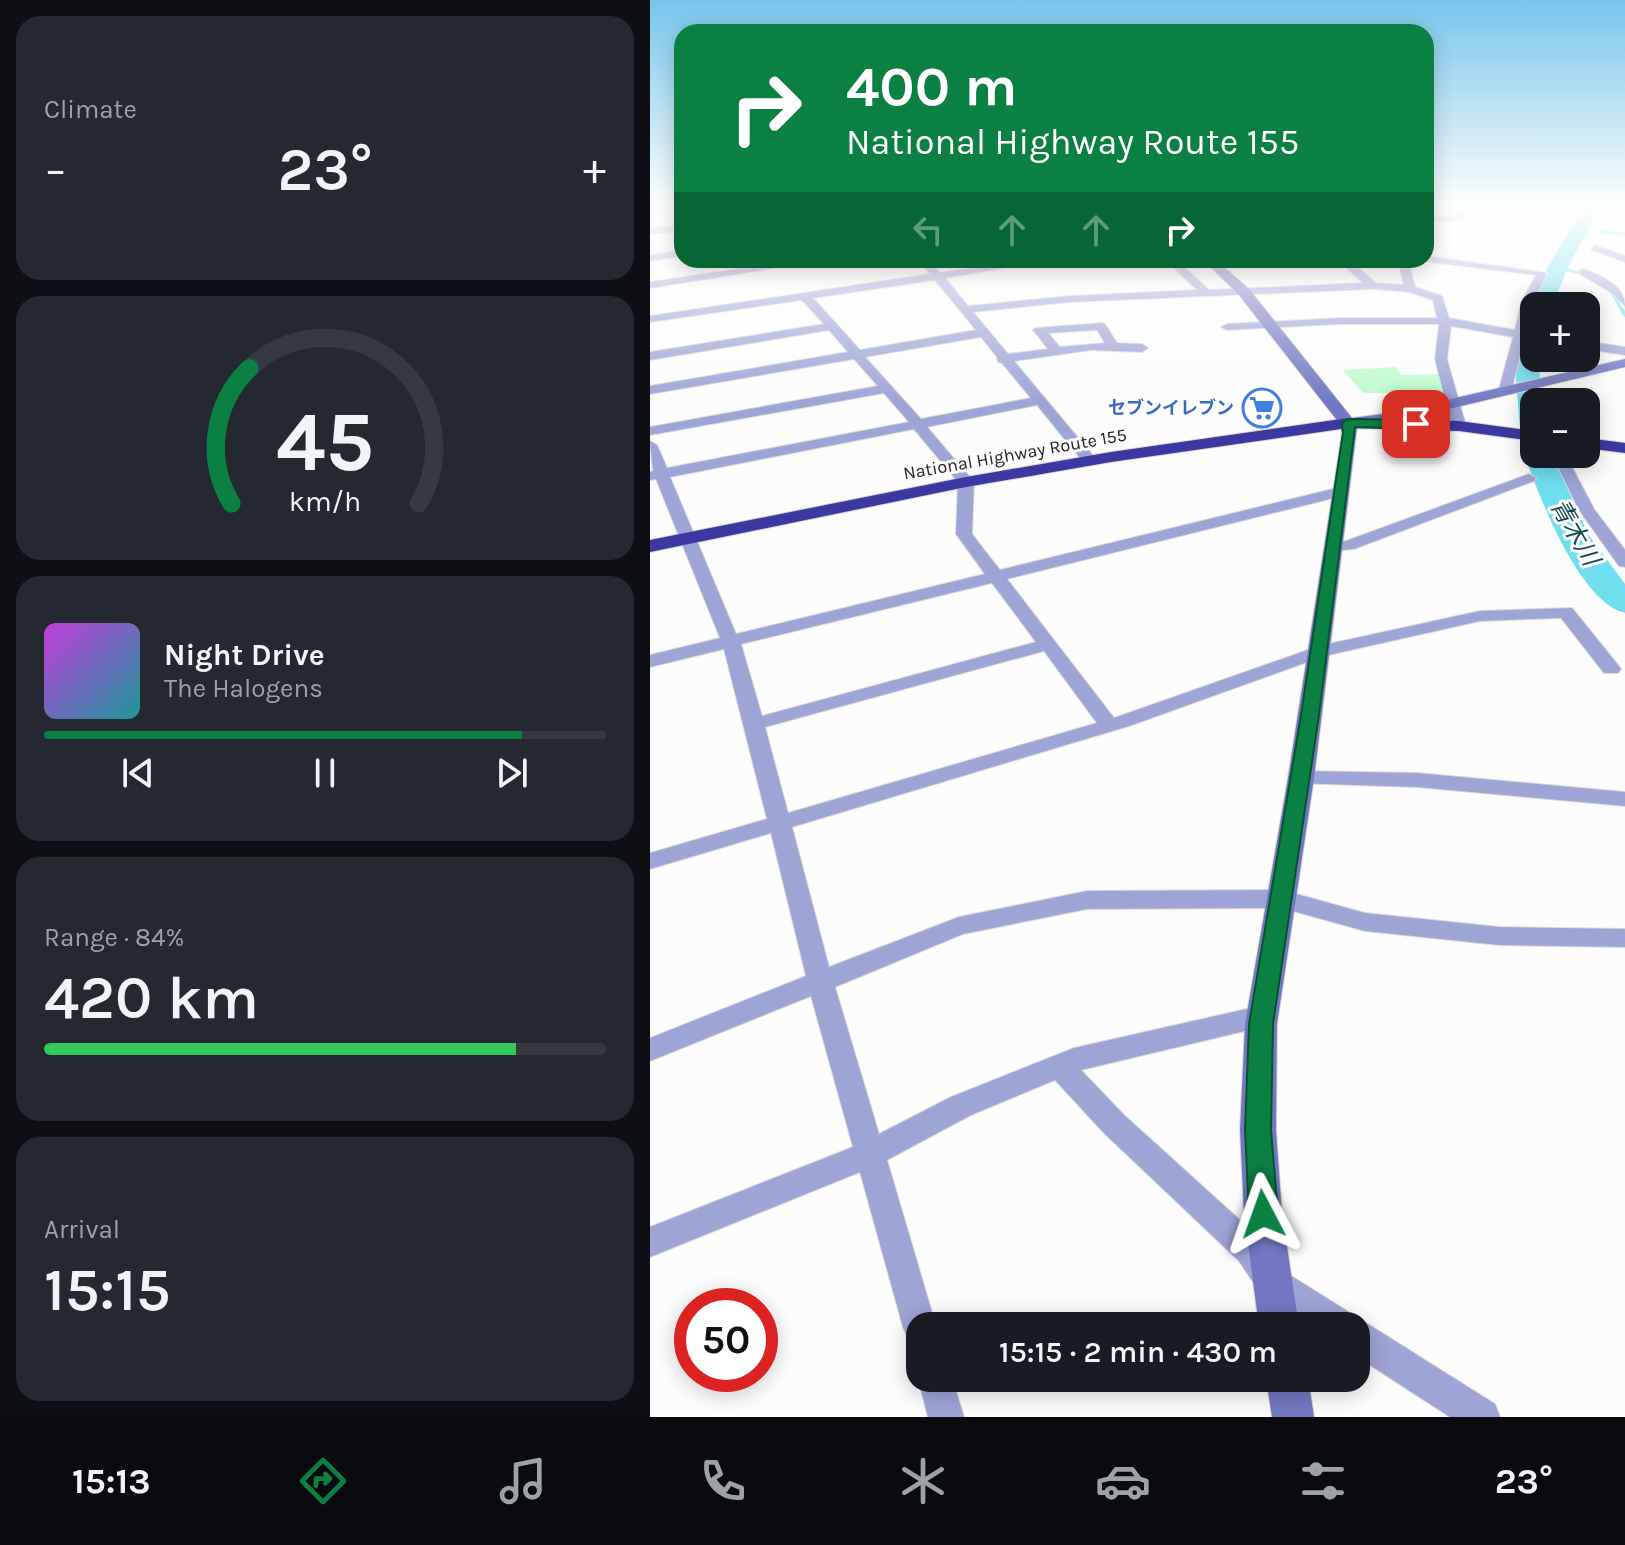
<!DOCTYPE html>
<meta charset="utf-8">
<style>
body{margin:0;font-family:Karla,"Noto Sans JP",sans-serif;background:#242831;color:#f1f3f6;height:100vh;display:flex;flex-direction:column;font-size:30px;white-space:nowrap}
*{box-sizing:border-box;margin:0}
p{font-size:26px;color:#9ea1a6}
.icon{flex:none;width:44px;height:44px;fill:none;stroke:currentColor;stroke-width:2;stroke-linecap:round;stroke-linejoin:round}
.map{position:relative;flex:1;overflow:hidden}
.drawer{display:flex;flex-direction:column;gap:16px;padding:16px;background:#0d0f14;width:650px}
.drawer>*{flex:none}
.banner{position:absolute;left:24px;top:24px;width:760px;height:244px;border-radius:24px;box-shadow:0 4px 20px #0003;background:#0b8043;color:#fff;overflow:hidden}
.controls{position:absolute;left:870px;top:292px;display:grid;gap:16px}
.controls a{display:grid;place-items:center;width:80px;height:80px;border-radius:16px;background:#171b24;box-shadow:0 4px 20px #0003;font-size:40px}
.speed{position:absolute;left:24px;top:1288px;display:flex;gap:16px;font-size:40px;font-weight:700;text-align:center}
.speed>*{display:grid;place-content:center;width:104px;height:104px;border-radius:50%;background:#171b24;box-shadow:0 4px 20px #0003;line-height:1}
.speed .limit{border:12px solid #d22;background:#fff;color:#111}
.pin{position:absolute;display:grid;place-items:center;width:68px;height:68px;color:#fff;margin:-34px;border-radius:16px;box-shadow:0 4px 12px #0006}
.me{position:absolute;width:88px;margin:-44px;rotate:356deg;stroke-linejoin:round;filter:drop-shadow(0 0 6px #0008)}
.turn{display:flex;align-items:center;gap:28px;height:168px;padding:0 40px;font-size:36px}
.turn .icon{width:104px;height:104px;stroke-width:2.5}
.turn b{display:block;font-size:56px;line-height:68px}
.lanes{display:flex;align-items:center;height:76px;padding:0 40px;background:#0003;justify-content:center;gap:40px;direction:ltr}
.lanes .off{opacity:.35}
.big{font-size:60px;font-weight:600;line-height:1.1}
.drawer .widget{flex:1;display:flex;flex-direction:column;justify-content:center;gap:12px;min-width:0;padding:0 28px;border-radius:24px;background:#242831}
.drawer .dial{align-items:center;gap:0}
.dial svg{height:208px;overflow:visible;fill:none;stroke:#363941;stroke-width:7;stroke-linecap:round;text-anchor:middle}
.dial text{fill:#f1f3f6;stroke:none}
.song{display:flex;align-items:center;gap:24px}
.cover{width:96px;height:96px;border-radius:12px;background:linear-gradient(135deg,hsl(290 70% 55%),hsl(180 70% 35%))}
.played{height:8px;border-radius:4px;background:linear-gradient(90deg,#0b8043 85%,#363941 85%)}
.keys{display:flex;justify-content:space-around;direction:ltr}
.heat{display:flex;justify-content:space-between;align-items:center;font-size:44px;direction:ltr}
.charge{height:12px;border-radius:6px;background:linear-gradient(90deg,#34c759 84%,#363941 0)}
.trip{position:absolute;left:256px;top:1312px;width:464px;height:80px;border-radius:24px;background:#171b24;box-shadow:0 4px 20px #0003;font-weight:600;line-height:80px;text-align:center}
.dock{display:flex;height:128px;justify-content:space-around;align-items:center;background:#090b0e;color:#9ea1a6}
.dock .icon{width:56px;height:56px}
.dock .selected{color:#0b8043}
.dock b{font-size:36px;color:#f1f3f6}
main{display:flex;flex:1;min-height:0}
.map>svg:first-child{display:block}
.green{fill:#befbcd}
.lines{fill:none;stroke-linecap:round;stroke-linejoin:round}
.stream-far1{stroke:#6fdeef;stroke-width:3}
.stream{stroke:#6fdeef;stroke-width:4}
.river{fill:#6fdeef;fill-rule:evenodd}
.street-casing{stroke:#dad9db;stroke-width:2}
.secondary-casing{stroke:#dad9db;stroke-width:2}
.highway-casing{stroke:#dad9db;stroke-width:2}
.street{fill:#9da4d6;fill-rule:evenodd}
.secondary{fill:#7178c1;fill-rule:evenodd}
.highway{fill:#3d38a1;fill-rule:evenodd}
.route{fill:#0b8043;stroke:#07532c;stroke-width:2}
.labels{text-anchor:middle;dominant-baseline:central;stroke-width:6;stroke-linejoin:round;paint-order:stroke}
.far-shop-label{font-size:18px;font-weight:bold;fill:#366cbe;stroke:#fcfcfc;text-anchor:end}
.far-street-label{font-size:18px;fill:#28202b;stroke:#fcfcfc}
.water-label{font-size:24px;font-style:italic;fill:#16484f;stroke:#fcfcfc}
</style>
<main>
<section class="drawer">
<div class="widget"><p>Climate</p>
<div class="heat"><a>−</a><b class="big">23°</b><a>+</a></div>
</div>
<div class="widget dial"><svg viewBox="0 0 100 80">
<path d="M14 69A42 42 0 1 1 86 69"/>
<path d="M14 69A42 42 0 0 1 21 17" stroke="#0b8043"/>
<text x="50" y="56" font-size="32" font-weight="700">45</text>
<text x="50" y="72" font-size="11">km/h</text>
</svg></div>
<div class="widget">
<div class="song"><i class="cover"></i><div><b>Night Drive</b><p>The Halogens</p></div></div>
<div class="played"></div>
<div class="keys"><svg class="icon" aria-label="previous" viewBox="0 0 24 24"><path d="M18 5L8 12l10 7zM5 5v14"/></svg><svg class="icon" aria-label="pause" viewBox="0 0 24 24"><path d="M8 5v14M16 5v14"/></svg><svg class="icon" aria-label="next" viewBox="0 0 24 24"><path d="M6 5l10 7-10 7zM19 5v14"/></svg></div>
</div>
<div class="widget"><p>Range · 84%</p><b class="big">420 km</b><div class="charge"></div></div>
<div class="widget"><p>Arrival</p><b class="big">15:15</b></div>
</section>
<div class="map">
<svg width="975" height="1417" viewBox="0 0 975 1417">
<rect width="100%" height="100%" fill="#fcfcfc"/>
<path class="green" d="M746,367L751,375L792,374L794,393H713L693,370Z"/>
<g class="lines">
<path class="stream-far1" d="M950,232L975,234
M908,268L935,274
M961,291L973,312"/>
<path class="stream" d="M972,310L975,315"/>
<path class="river" d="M935,205H952L919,265L902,306H884L883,311L880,306L899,265Z
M884,317V358H889L891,402H884V454H902L938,534L975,584V613C929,602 889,496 874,454L879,448L871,441L865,367L873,324Z"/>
<g class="street-casing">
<path id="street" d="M811,207L816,210L814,220L776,222V216L806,215V210Z
M32,225V231L0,234V228Z
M945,245L975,256V262L941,250Z
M32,250V256L0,261V255Z
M776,256L897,273L883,303L876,332L884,333V341L874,339L861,392L849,389L863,337L801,326L797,359L816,426L809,430L802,426L785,359L789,324H690L577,330L571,327L577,324L690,318H787L783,300L759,292L723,289L420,302L323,312L358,354L398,349L383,330L385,328L451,323L455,324L467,343L492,344L498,348L492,352L441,350L364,361L444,457V463H434L387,405L277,427L324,482L322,534L350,570L691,487L696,489V495L357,579L464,718L669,646L830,611L922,608L968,665L971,669L968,673H954L911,618L830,621L674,656L479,726L142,827L179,967L309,917L437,891L632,890L715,913L849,927L975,929V947L849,945L715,931L632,908L437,909L313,934L185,987L229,1134L301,1097L424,1048L601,1008L621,1016L624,1024L621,1032L611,1035L599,1030L431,1070L474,1115L611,1239L635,1272L702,1314L704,1320L718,1324L845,1404L850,1417H800L706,1356V1326H660L611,1294L589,1261L454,1133L405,1080L321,1115L237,1160L286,1326H270V1344L258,1339L253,1327L210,1172L0,1257V1227L203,1147L161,996L0,1061V1038L156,976L121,833L0,869V853L117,819L74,649L0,667V655L70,638L6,479L0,480V472L3,471L0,441L7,445L17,468L259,422L234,393L0,435V427L228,386L204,359L0,394V386L198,352L179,330L0,360V352L174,324L152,300L0,322V316L280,274L269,260H279L290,273L376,260H402L295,278L318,306L420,296L547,290L516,260H527L559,290L713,283L688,260H699L726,283L754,285L748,260H758L765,287L792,296L799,318L865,330L871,303L886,275L772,261ZM285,280L326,330L210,350L163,298ZM447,330L455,343L410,347L398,333ZM331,337L347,357L348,362L352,363L381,398L271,419L215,357ZM264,429L308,482L306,534L335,574L86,634L20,477ZM342,583L386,642L112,716L91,644ZM394,651L447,723L138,813L115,727Z
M149,260H175L0,288V282Z
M934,269C952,276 975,286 975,306L962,293L930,274V270Z
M936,341L975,347V355L936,349Z
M914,461L921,465L944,509L975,550V567L969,566L929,510L907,465Z
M879,474L886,478L884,481L704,549L683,551L675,546L677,543L696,541Z
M651,771L767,773L975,792V806L767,787L643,783L640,778L643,773Z
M270,1372V1378H302L314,1417H278L268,1378Z"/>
</g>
<g class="secondary-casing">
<path id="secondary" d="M32,205L31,208L0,212V206Z
M553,260H566L599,289L702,418L740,413L975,359V367L740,423L707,427L664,778L627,1024L626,1130L632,1214L649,1326H609L594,1214L590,1130L595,1024L638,778L692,433L690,424L589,295Z
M616,1378H658L664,1417H622Z"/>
</g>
<g class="highway-casing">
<path id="highway" d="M698,418L809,421L884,431V441L809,431L698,428L461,462L316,487L0,552V540L316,477L461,452Z
M936,438L975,443V453L936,448Z"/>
</g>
<use href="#street" class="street"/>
<use href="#secondary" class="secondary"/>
<use href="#highway" class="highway"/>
</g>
<linearGradient id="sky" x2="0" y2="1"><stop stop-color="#77c5eb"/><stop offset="0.51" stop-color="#fefefe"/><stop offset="1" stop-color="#fefefe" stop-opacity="0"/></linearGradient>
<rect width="975" height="404" fill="url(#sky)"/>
<path class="route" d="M698,419L766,420L772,424L766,428L705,427L669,715L623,1024L621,1130L628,1214L623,1224L613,1227L603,1224L599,1214L595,1130L599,1024L651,715L693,433L692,423Z"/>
<defs>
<g id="supermarket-ring" transform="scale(2)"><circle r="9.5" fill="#fcfcfc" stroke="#3f7fe0" stroke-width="1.5"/><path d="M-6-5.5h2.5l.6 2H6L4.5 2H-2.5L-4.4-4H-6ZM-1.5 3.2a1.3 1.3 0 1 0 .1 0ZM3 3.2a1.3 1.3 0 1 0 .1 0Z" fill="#3f7fe0"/></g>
</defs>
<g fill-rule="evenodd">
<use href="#supermarket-ring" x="612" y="408"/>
</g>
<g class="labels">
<g class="far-shop-label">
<text x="584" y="408">セブンイレブン</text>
</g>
<g class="far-street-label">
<text transform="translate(365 454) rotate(-10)">National Highway Route 155</text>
</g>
<g class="water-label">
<text transform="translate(925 532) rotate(60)">青木川</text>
</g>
</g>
</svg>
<div class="controls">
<a>+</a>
<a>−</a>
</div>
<div class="speed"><div class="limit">50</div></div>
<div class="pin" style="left:766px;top:424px;background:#d93025"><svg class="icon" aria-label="arrive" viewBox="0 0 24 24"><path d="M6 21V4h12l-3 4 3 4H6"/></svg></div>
<svg class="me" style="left:613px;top:1214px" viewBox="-20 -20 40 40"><path d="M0-17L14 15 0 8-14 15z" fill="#0b8043" stroke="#fff" stroke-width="4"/></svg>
<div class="trip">15:15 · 2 min · 430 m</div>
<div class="banner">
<div class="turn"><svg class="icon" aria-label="right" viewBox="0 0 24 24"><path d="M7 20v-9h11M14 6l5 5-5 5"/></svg><div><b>400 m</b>National Highway Route 155</div></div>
<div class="lanes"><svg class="icon off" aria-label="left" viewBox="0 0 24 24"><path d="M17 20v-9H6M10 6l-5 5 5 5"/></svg><svg class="icon off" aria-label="ahead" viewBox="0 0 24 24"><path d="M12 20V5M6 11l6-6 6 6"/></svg><svg class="icon off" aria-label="ahead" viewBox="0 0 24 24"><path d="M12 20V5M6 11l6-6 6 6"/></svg><svg class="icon" aria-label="right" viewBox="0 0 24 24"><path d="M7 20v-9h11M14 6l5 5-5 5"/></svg></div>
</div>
</div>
</main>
<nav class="dock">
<b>15:13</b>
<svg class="icon selected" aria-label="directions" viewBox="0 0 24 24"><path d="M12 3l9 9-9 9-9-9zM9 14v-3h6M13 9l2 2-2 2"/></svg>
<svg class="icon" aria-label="music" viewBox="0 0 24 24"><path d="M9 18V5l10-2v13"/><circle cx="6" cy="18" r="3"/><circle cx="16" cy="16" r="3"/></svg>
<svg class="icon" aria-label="phone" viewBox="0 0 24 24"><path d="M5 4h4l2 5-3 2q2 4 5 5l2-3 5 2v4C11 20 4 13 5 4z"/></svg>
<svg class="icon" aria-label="climate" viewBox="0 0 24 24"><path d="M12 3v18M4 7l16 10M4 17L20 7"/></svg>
<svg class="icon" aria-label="car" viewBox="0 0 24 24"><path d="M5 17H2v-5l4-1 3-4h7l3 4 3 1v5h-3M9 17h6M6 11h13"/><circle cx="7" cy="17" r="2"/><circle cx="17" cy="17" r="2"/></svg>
<svg class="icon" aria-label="filters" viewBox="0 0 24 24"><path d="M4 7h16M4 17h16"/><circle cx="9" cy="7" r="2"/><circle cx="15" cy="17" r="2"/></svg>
<b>23°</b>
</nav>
